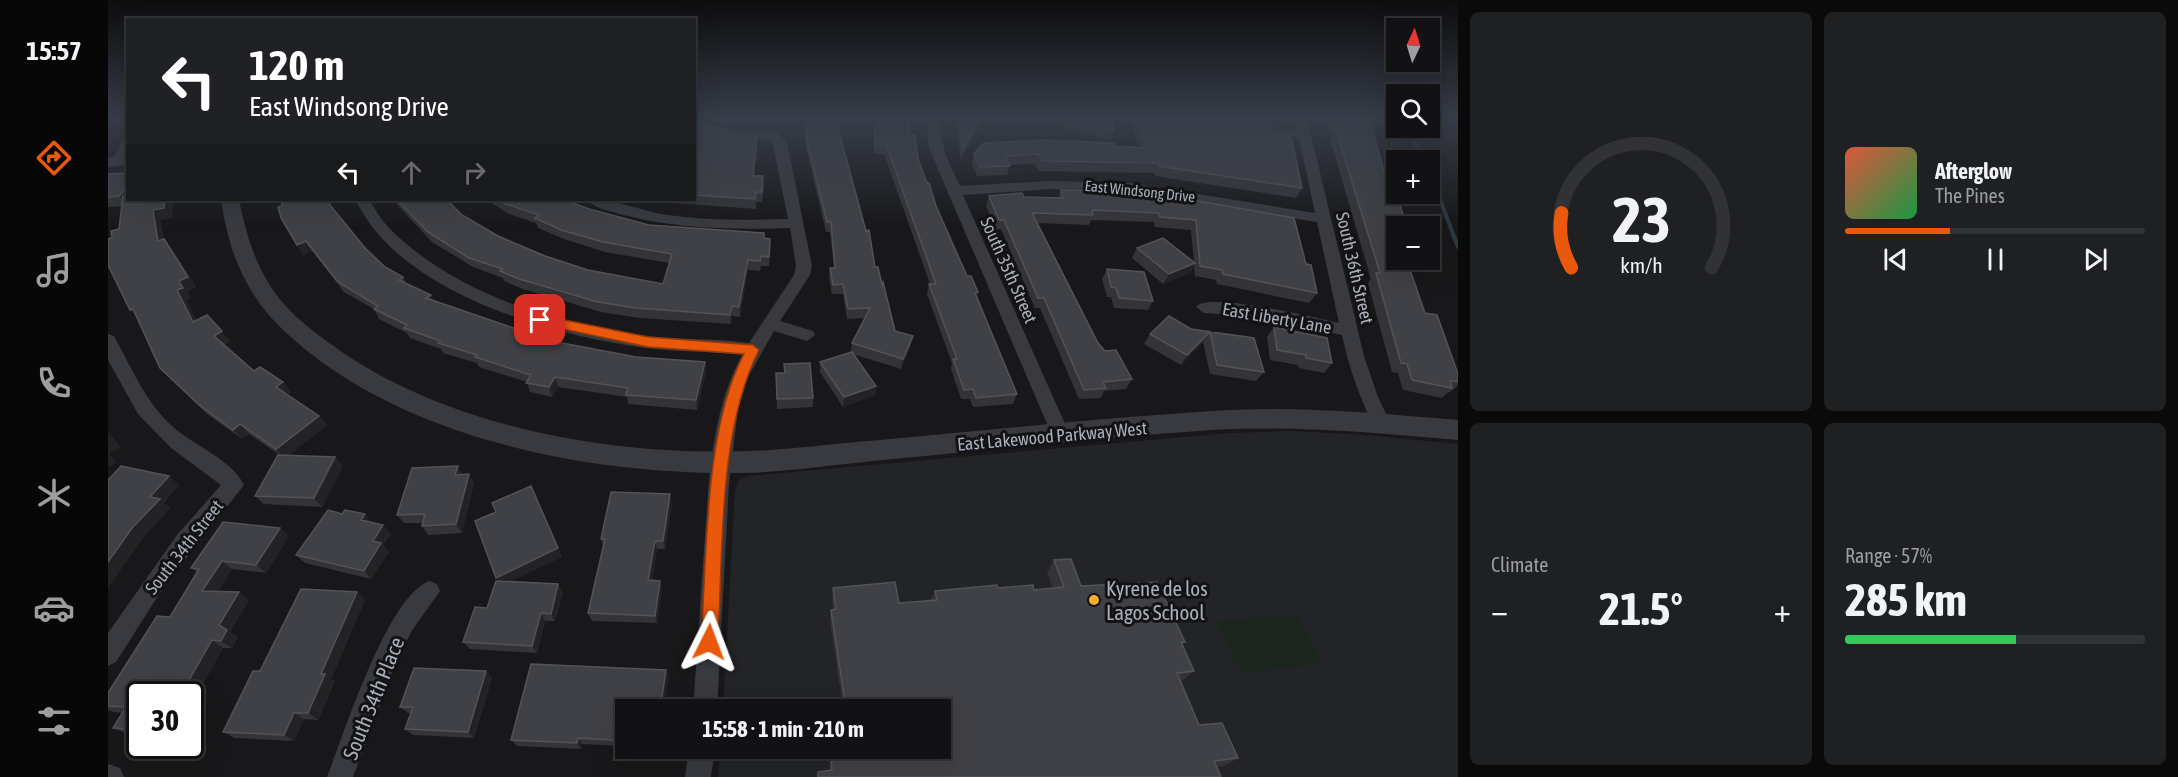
<!DOCTYPE html>
<meta charset="utf-8">
<style>
body{margin:0;font-family:"Asap Condensed",sans-serif;background:#1f2022;color:#f1f3f6;height:100vh;display:flex;flex-direction:column;font-size:22px;white-space:nowrap}
*{box-sizing:border-box;margin:0}
p{font-size:20px;color:#9c9ea0}
.icon{flex:none;width:33px;height:33px;fill:none;stroke:currentColor;stroke-width:2;stroke-linecap:round;stroke-linejoin:round}
.map{position:relative;flex:1;overflow:hidden}
.drawer{display:flex;flex-direction:column;gap:12px;padding:12px;background:#0a0a0b;width:720px}
.drawer>*{flex:none}
.top-card{position:absolute;left:18px;top:18px;width:570px;height:183px;border-radius:0px;box-shadow:0 6px 24px #0002,0 0 0 2px #313234;background:#202124;color:#fff;overflow:hidden}
.needle{width:39px;rotate:4deg}
.fabs{position:absolute;left:1278px;top:18px;display:grid;gap:12px}
.fabs a{display:grid;place-items:center;width:54px;height:54px;border-radius:0px;background:#121214;box-shadow:0 6px 24px #0002,0 0 0 2px #313234;font-size:30px}
.speed{position:absolute;left:18px;top:681px;display:flex;gap:12px;font-size:30px;font-weight:700;text-align:center}
.speed>*{display:grid;place-content:center;width:78px;height:78px;border-radius:50%;background:#121214;box-shadow:0 6px 24px #0002,0 0 0 2px #313234;line-height:1}
.speed .limit{border:3px solid #111;border-radius:9px;background:#fff;color:#111}
.pin{position:absolute;display:grid;place-items:center;width:51px;height:51px;color:#fff;margin:-26px;border-radius:12px;box-shadow:0 3px 9px #0006}
.me{position:absolute;width:66px;margin:-33px;rotate:3deg;stroke-linejoin:round;filter:drop-shadow(0 0 4px #0008)}
.turn{display:flex;align-items:center;gap:21px;height:126px;padding:0 24px;font-size:27px}
.turn .icon{width:78px;height:78px;stroke-width:2.5}
.turn b{display:block;font-size:42px;line-height:51px}
.lanes{display:flex;align-items:center;height:57px;padding:0 24px;background:#0003;justify-content:center;gap:30px;direction:ltr}
.lanes .off{opacity:.35}
.big{font-size:45px;font-weight:700;line-height:1.1}
.drawer .tile{flex:1;display:flex;flex-direction:column;justify-content:center;gap:9px;min-width:0;padding:0 21px;border-radius:9px;background:#1f2022}
.drawer .dial{align-items:center;gap:0}
.dial svg{height:156px;overflow:visible;fill:none;stroke:#313234;stroke-width:7;stroke-linecap:round;text-anchor:middle}
.dial text{fill:#f1f3f6;stroke:none}
.song{display:flex;align-items:center;gap:18px}
.cover{width:72px;height:72px;border-radius:9px;background:linear-gradient(135deg,hsl(10 70% 55%),hsl(140 70% 35%))}
.played{height:6px;border-radius:3px;background:linear-gradient(90deg,#ea580c 35%,#313234 35%)}
.keys{display:flex;justify-content:space-around;direction:ltr}
.heat{display:flex;justify-content:space-between;align-items:center;font-size:33px;direction:ltr}
.charge{height:9px;border-radius:4px;background:linear-gradient(90deg,#34c759 57%,#313234 0)}
.drawer .tiles{flex:1;display:grid;gap:12px;grid-template-columns:repeat(2,1fr)}
.trip{position:absolute;left:507px;top:699px;width:336px;height:60px;border-radius:0px;background:#121214;box-shadow:0 6px 24px #0002,0 0 0 2px #313234;font-weight:700;line-height:60px;text-align:center}
main{display:flex;flex:1;min-height:0}
.menu{display:flex;flex-direction:column;width:108px;justify-content:space-around;align-items:center;background:#070708;color:#9c9ea0}
.menu .icon{width:42px;height:42px}
.menu .active{color:#ea580c}
.menu b{font-size:27px;color:#f1f3f6}
.map>svg:first-child{display:block}
.built{fill:#232427}
.green{fill:#1d261e}
.lines{fill:none;stroke-linecap:round;stroke-linejoin:round}
.stream{stroke:#2c3840;stroke-width:4}
.minor{fill:#383a40;fill-rule:evenodd}
.tertiary{fill:#383a40;fill-rule:evenodd}
.wall{fill:#343438}
.shaded-wall{fill:#232326}
.building{fill:#404146;stroke:#515358;stroke-width:1.5}
.route{fill:#ea580c;stroke:#983908;stroke-width:1.5}
.poi-dot{fill:#ffae2b;stroke:#131315;stroke-width:2}
.labels{text-anchor:middle;dominant-baseline:central;stroke-width:6;stroke-linejoin:round;paint-order:stroke}
.far-street-label{font-size:15px;fill:#a9afbb;stroke:#131315}
.street-label{font-size:18px;fill:#a9afbb;stroke:#131315}
.near-poi-label{font-size:21px;fill:#a9afbb;stroke:#131315;text-anchor:start}
.near-street-label{font-size:21px;fill:#a9afbb;stroke:#131315}
</style>
<main>
<nav class="menu">
<b>15:57</b>
<svg class="icon active" aria-label="directions" viewBox="0 0 24 24"><path d="M12 3l9 9-9 9-9-9zM9 14v-3h6M13 9l2 2-2 2"/></svg>
<svg class="icon" aria-label="music" viewBox="0 0 24 24"><path d="M9 18V5l10-2v13"/><circle cx="6" cy="18" r="3"/><circle cx="16" cy="16" r="3"/></svg>
<svg class="icon" aria-label="phone" viewBox="0 0 24 24"><path d="M5 4h4l2 5-3 2q2 4 5 5l2-3 5 2v4C11 20 4 13 5 4z"/></svg>
<svg class="icon" aria-label="climate" viewBox="0 0 24 24"><path d="M12 3v18M4 7l16 10M4 17L20 7"/></svg>
<svg class="icon" aria-label="car" viewBox="0 0 24 24"><path d="M5 17H2v-5l4-1 3-4h7l3 4 3 1v5h-3M9 17h6M6 11h13"/><circle cx="7" cy="17" r="2"/><circle cx="17" cy="17" r="2"/></svg>
<svg class="icon" aria-label="filters" viewBox="0 0 24 24"><path d="M4 7h16M4 17h16"/><circle cx="9" cy="7" r="2"/><circle cx="15" cy="17" r="2"/></svg>
</nav>
<div class="map">
<svg width="1350" height="777" viewBox="0 0 1350 777">
<rect width="100%" height="100%" fill="#18181a"/>
<path class="built" d="M1186,431L1257,435L1350,444V777H610L613,749L832,748V710L615,709L627,490L631,480L640,476L1121,433Z"/>
<path class="green" d="M1188,614L1216,664L1133,673L1108,622Z"/>
<g class="lines">
<path class="stream" d="M1300,128L1316,160
M1322,173L1350,247"/>
<path class="minor" d="M820,118H832C831,144 841,163 852,186L943,181L1022,183L1207,213L1191,138L1093,122L1087,118H1117L1189,130L1187,118H1199L1256,356L1270,397L1283,424L1281,429L1274,431L1267,429C1252,399 1241,368 1234,335L1140,316L1096,313L1088,307C1098,291 1210,318 1231,323L1209,222L1022,191L943,189L855,195L962,435L960,440L953,443L946,440L821,148L819,136Z
M586,122L629,130L668,132L679,142L704,266L702,275L672,321L705,331L707,335L699,341L666,331L640,377L630,410L621,483L609,710H585C589,656 592,603 596,550C601,484 602,414 634,355C602,351 570,352 538,348C451,336 330,303 270,234C261,224 254,211 247,200H261C267,209 274,221 282,229C349,295 449,325 540,336C573,340 607,338 641,343L686,275L688,266L682,228C624,230 568,229 512,214C502,211 486,208 479,200C505,197 533,212 560,215C600,221 640,220 680,219L664,140L629,138L586,130Z
M20,137L18,161L11,165L6,164L4,161L14,141Z
M0,334L6,336C24,368 36,400 64,426C85,446 123,458 136,485L55,588L8,662L0,666V633L69,535L113,485L63,448L30,414L0,360Z
M321,581L329,584L332,591L305,629L290,656L245,777H219C236,734 279,597 321,581Z
M581,748H607L603,777H577Z
M0,764L12,768L16,777H0Z"/>
<path class="tertiary" d="M20,155V165L0,167V157Z
M113,200H131C138,232 145,259 163,287C177,309 199,327 220,342C332,426 501,456 639,451C683,450 727,443 772,440C882,430 993,418 1104,411C1185,405 1269,413 1350,420V440C1269,433 1186,425 1105,430C992,437 878,451 765,461C723,465 679,472 636,473C492,475 319,444 203,354C182,337 160,318 146,295C126,264 119,236 113,200Z"/>
</g>
<path class="wall" d="M607,118H632L627,127L608,124Z
M660,118H706L705,119L731,132L767,267L787,331L803,346L793,369L745,354L768,386L767,395L735,407L712,372V362L743,352L744,343L757,318L739,319L735,294H724L721,278L722,268H726L722,232H718L698,147V119H705Z
M770,118H801L802,135L819,183L859,276L870,292L869,296L909,394L905,404L865,407L862,399H853L843,369L844,363L819,294L821,284H822L776,154H766L765,135L766,126H770Z
M849,118H877L853,160L848,121Z
M925,118H1005V131L1002,140Z
M1023,118H1078L1106,123L1109,118H1119L1162,133L1194,188L1188,198L1047,176L1046,173L931,171L927,164L902,165L899,175L869,176L864,164L866,154L1006,146L1030,147Z
M1123,118H1154L1152,122Z
M1216,118H1260L1288,226L1306,268L1303,272L1317,313L1350,374V385L1342,392H1340L1334,398L1295,390L1290,373L1284,372L1260,283L1263,279L1222,139L1224,135Z
M586,132L597,134L622,136L650,147L646,176L656,186L654,202H648V209L566,203L553,200H586Z
M0,174L20,200H65L64,217L52,220L56,239L64,249L88,287L79,291L83,298L78,300L88,320L122,341L116,345L146,371L175,382L183,392L179,395L211,416L219,425L180,456L235,466L214,507L156,504L147,496L172,455L141,434L134,439L99,414L52,368L30,318L22,310L4,238L11,229L14,206L0,207Z
M953,190L1030,195L1198,264L1209,293L1201,303L1109,284L1108,280L1087,276L1086,266L1082,273L1055,284L1024,258L1029,248L1086,262L1083,230L1047,227L1046,222L983,220L981,225L930,223L990,343L1024,379L1018,389L996,391L993,398L971,399L932,308H927L893,229L888,230L878,206L881,196L950,198Z
M285,200H339L354,215L390,236L437,256L480,270L555,284L561,263L497,252L456,239L430,228L428,223L401,214L379,200H457L481,209L541,225L656,233V238L662,239L661,266H653L652,271L640,270L632,317L624,316L623,324L531,318L493,312L415,289L396,281L395,278L365,267L324,242Z
M174,206L226,209L257,248L277,267L295,277L298,283L323,295L326,301L421,337L528,357L597,362L598,372L589,410L520,404L519,397L450,387L444,397L422,392L419,382L371,367L369,363L335,353L333,349L302,338L299,333L271,319L266,309L236,292L204,251L195,255Z
M999,269L1045,301L1040,310L1006,308L1003,297H999L994,279Z
M1166,327L1224,363L1216,373L1191,368L1190,365L1162,360L1159,337Z
M1083,329L1146,338L1156,372L1148,381L1102,374L1095,342L1073,365L1036,344L1042,334Z
M676,364L705,398V407L669,409L668,373H676Z
M350,466L354,474L366,483L354,533L320,535L314,526L315,523H296L289,515Z
M427,495L454,557L402,581L450,584L455,592L447,621H437L429,653L362,649L355,642L379,608L390,581L388,512Z
M564,503L557,549H549L544,581H552L554,589L549,623L484,621L480,613L495,545L493,539Z
M264,523L275,525L283,534L275,545L281,552L263,579L197,563L188,555Z
M181,536L158,573L124,569L110,591L131,592L141,600L122,632L130,637L124,648H115L82,707V694H32V735L20,734L5,728L15,713L6,712L0,710V693L62,617L89,572L83,568Z
M946,560L973,586L1077,642L1074,645L1086,671L1074,681H1072L1091,725L1130,758L1116,766L1109,767L1113,777H709L710,772L722,770L721,766L723,758H726L725,748H832L735,708L722,621L723,610L725,609L724,600L725,588L791,603L823,600L827,591L890,588L926,590L945,588L939,573Z
M257,600L223,679L227,681L210,720L196,719L186,741L127,738L115,732L152,671Z
M378,671L384,678L366,738L305,735L297,729L303,713H300L292,707Z
M561,676L518,710V746L474,744L473,749L409,746L403,740Z"/>
<path class="shaded-wall" d="M627,118H632L627,127Z
M873,118H877L853,160L855,150Z
M649,137L650,147L645,186V176Z
M20,186V206L11,196Z
M57,200H65L64,217L52,220L58,251L50,241L45,210Z
M56,239L64,249L88,287L79,291L83,298L78,300L93,331L85,322L69,290L71,281Z
M662,239L663,249L661,266V257Z
M198,241L204,251L195,255L189,245Z
M640,260V270L632,317L631,307Z
M1087,263L1082,273L1055,284L1061,274Z
M323,295L328,304L318,298Z
M624,306V316L623,324L622,315Z
M25,309L31,320L22,310Z
M114,331L122,341L114,346L106,336Z
M1102,332L1095,342L1073,365L1079,355Z
M805,336L803,346L793,369L795,359Z
M597,362L598,372L589,410L588,400Z
M447,377L450,387L444,397L441,387Z
M175,382L183,392L175,397L168,387Z
M768,386L767,395L735,407L736,397Z
M211,416L219,425L176,459L168,449Z
M132,424L141,434L134,439L125,430Z
M0,432L13,447L1,454L8,462L0,467Z
M227,457L235,466L214,507L206,498Z
M350,466L355,475H347Z
M361,474L366,483L354,533L348,524Z
M61,476L71,485L56,503L63,508L36,537L0,588V562L42,497Z
M562,494L564,503L557,549L555,541Z
M427,495L454,557L393,586L388,578Z
M257,514L264,523L253,520Z
M275,525L283,534L275,545L281,552L263,579L256,571L265,541Z
M172,528L181,536L158,573L148,565Z
M547,541L549,549L543,588L540,580Z
M114,561L124,569L105,598L94,591Z
M552,581L554,589L549,623L547,616Z
M450,584L455,592L447,621L443,614Z
M131,592L141,600L122,632L130,637L124,648L113,641L111,625Z
M249,592L257,600L223,679L227,681L210,720L200,713L213,674Z
M433,613L437,621L429,653L424,646Z
M104,640L115,648L82,707V694H73Z
M558,670L561,676L556,710H552Z
M378,671L384,678L366,738L360,732Z
M186,713L196,719L186,741L176,735Z
M470,738L474,744L473,749L469,743Z"/>
<path class="building" d="M730,118L731,132L758,231L761,230L767,267H770L774,285L775,282L787,331L805,336L795,359L744,343L762,308L740,309L735,284L725,285L722,268H727L723,222H719L698,137V119Z
M771,118H801L802,135H807L810,159L819,183H821L828,206L859,276H863L870,292L867,293L909,394L868,398L865,389L856,390L845,359H849L821,284H828L778,144H767L766,126H771Z
M851,118H873L855,150Z
M961,118H1005V131Z
M1029,118H1078L1110,124V118H1119L1160,125L1162,133L1183,136L1194,188L1051,166V163L934,161L930,154L897,156L902,166L872,167L866,154L876,143L935,140L1006,143V146L1037,148L1036,143L1042,141L1035,139Z
M1227,118H1260L1262,122L1280,185H1285L1299,226H1288V260H1303L1306,268L1301,267L1317,313L1329,315L1350,374V382L1342,380L1344,388L1304,380L1299,364L1293,363L1268,273H1272L1228,130H1233Z
M601,126L621,129L618,136L649,137L645,176H655L654,192H648L647,199L586,195V132L597,134Z
M20,173V186L11,196L0,197V174Z
M953,190L1029,192L1030,195L1079,199L1186,218L1198,264L1203,265L1209,293L1115,274L1114,270L1092,266L1088,220L1052,217L1050,213L984,210L985,215L924,213L990,343L997,351L1008,350L1024,379L995,382L998,388L976,390L936,298H930L896,220H891L881,196L914,193L916,197L955,198Z
M20,195V200H57L56,208L45,210L50,241L56,239L80,277L71,281L75,288L69,290L85,322L99,315L114,331L106,336L146,371L152,367L175,382L168,387L211,416L168,449L132,424L125,430L90,404L52,368L25,309L22,310L0,265V239L4,238L3,231L11,229L15,196Z
M173,200H220L222,205L257,248L277,267L295,277L291,280L323,295L318,298L420,333L417,336L528,357L597,362L588,400L518,395L520,388L447,377L441,387L418,383L423,375L367,357L369,355L330,343L332,341L296,328L299,325L266,309L270,306L230,282L198,241L189,245L173,218L170,207L174,206Z
M289,200H339L354,215L390,236L437,256L480,270L555,284L564,254L495,242L453,230L427,218L431,215L398,204L390,200H457L481,209L541,225L656,233V238L662,239L661,257L653,256L652,261L640,260L631,307L624,306L622,315L528,308L490,302L411,279L392,271L395,269L361,258L320,232Z
M1055,238L1087,263L1061,274L1029,248Z
M999,269L1036,272L1045,301L1011,298L1008,288L1003,287Z
M1061,316L1083,329L1146,338L1156,372L1109,365L1102,332L1079,355L1042,334Z
M1166,327L1219,338L1224,363L1198,358V355L1169,350Z
M744,352L768,386L736,397L712,362Z
M702,363L705,398L669,399L668,373H677L676,364Z
M170,455L227,457L206,498L147,496Z
M13,466L61,476L42,497L52,499L24,528L0,562V480Z
M350,466L347,475L361,474L348,524L314,526L317,514L289,515L304,468Z
M423,486L450,548L388,578L367,521L388,512L384,503Z
M503,492L562,494L555,541H547L540,580L552,581L547,616L480,613L497,539H493Z
M220,510L234,514L237,510L257,514L253,520L275,525L265,541L273,543L256,571L188,555Z
M115,522L172,528L148,565L114,561L94,591L131,592L111,625L119,630L113,641L104,640L73,694H32V730L5,728L18,707L0,706V693L49,616L62,617L91,569L83,568Z
M963,559L973,586L1049,582L1077,642H1073L1086,671L1069,673L1091,725L1114,723L1130,758L1106,761L1113,777H710V772L724,770L723,758H729L728,748H832V710H722L738,708L723,610L728,609L725,588L787,582L791,603L829,600L827,591L889,585L890,588L925,585L926,590L956,587L946,560Z
M388,581L450,584L443,614L433,613L424,646L355,642L367,607L379,608Z
M193,589L249,592L213,674H217L200,713H186L176,735L115,732L145,671H152Z
M423,664L558,670L552,710H518V741L470,738L469,743L403,740Z
M306,668L378,671L360,732L297,729L305,707H292Z"/>
<linearGradient id="sky" x2="0" y2="1"><stop stop-color="#0d0d0e"/><stop offset="0.52" stop-color="#373d49"/><stop offset="1" stop-color="#373d49" stop-opacity="0"/></linearGradient>
<rect width="1350" height="227" fill="url(#sky)"/>
<path class="route" d="M432,315L540,337L645,345L651,350C610,430 615,552 610,642L608,648L601,650L595,648L593,642C599,556 596,429 636,354L540,347L427,323L425,320Z"/>
<circle class="poi-dot" cx="986" cy="600" r="6"/>
<g class="labels">
<g class="far-street-label">
<text transform="translate(1032 191) rotate(6)">East Windsong Drive</text>
</g>
<g class="street-label">
<text transform="translate(1247 268) rotate(77)">South 36th Street</text>
<text transform="translate(901 270) rotate(66)">South 35th Street</text>
<text transform="translate(1169 318) rotate(10)">East Liberty Lane</text>
<text transform="translate(944 436) rotate(-5)">East Lakewood Parkway West</text>
<text transform="translate(76 547) rotate(-52)">South 34th Street</text>
</g>
<g class="near-poi-label">
<text x="998" y="588">Kyrene de los<tspan x="998" dy="24">Lagos School</tspan></text>
</g>
<g class="near-street-label">
<text transform="translate(265 698) rotate(-68)">South 34th Place</text>
</g>
</g>
</svg>
<div class="fabs">
<a><svg class="needle" viewBox="-14 -14 28 28"><path d="M0-13l5 13h-10z" fill="#e53935"/><path d="M0 13l5-13h-10z" fill="#9c9ea0"/></svg></a>
<a><svg class="icon" aria-label="search" viewBox="0 0 24 24"><circle cx="10" cy="10" r="6"/><path d="M15 15l6 6"/></svg></a>
<a>+</a>
<a>−</a>
</div>
<div class="speed"><div class="limit">30</div></div>
<div class="pin" style="left:432px;top:320px;background:#d93025"><svg class="icon" aria-label="arrive" viewBox="0 0 24 24"><path d="M6 21V4h12l-3 4 3 4H6"/></svg></div>
<svg class="me" style="left:601px;top:642px" viewBox="-20 -20 40 40"><path d="M0-17L14 15 0 8-14 15z" fill="#ea580c" stroke="#fff" stroke-width="4"/></svg>
<div class="trip">15:58 · 1 min · 210 m</div>
<div class="top-card">
<div class="turn"><svg class="icon" aria-label="left" viewBox="0 0 24 24"><path d="M17 20v-9H6M10 6l-5 5 5 5"/></svg><div><b>120 m</b>East Windsong Drive</div></div>
<div class="lanes"><svg class="icon" aria-label="left" viewBox="0 0 24 24"><path d="M17 20v-9H6M10 6l-5 5 5 5"/></svg><svg class="icon off" aria-label="ahead" viewBox="0 0 24 24"><path d="M12 20V5M6 11l6-6 6 6"/></svg><svg class="icon off" aria-label="right" viewBox="0 0 24 24"><path d="M7 20v-9h11M14 6l5 5-5 5"/></svg></div>
</div>
</div>
<section class="drawer">
<div class="tiles">
<div class="tile dial"><svg viewBox="0 0 100 80">
<path d="M14 69A42 42 0 1 1 86 69"/>
<path d="M14 69A42 42 0 0 1 9 41" stroke="#ea580c"/>
<text x="50" y="56" font-size="32" font-weight="700">23</text>
<text x="50" y="72" font-size="11">km/h</text>
</svg></div>
<div class="tile">
<div class="song"><i class="cover"></i><div><b>Afterglow</b><p>The Pines</p></div></div>
<div class="played"></div>
<div class="keys"><svg class="icon" aria-label="previous" viewBox="0 0 24 24"><path d="M18 5L8 12l10 7zM5 5v14"/></svg><svg class="icon" aria-label="pause" viewBox="0 0 24 24"><path d="M8 5v14M16 5v14"/></svg><svg class="icon" aria-label="next" viewBox="0 0 24 24"><path d="M6 5l10 7-10 7zM19 5v14"/></svg></div>
</div>
<div class="tile"><p>Climate</p>
<div class="heat"><a>−</a><b class="big">21.5°</b><a>+</a></div>
</div>
<div class="tile"><p>Range · 57%</p><b class="big">285 km</b><div class="charge"></div></div>
</div>
</section>
</main>
